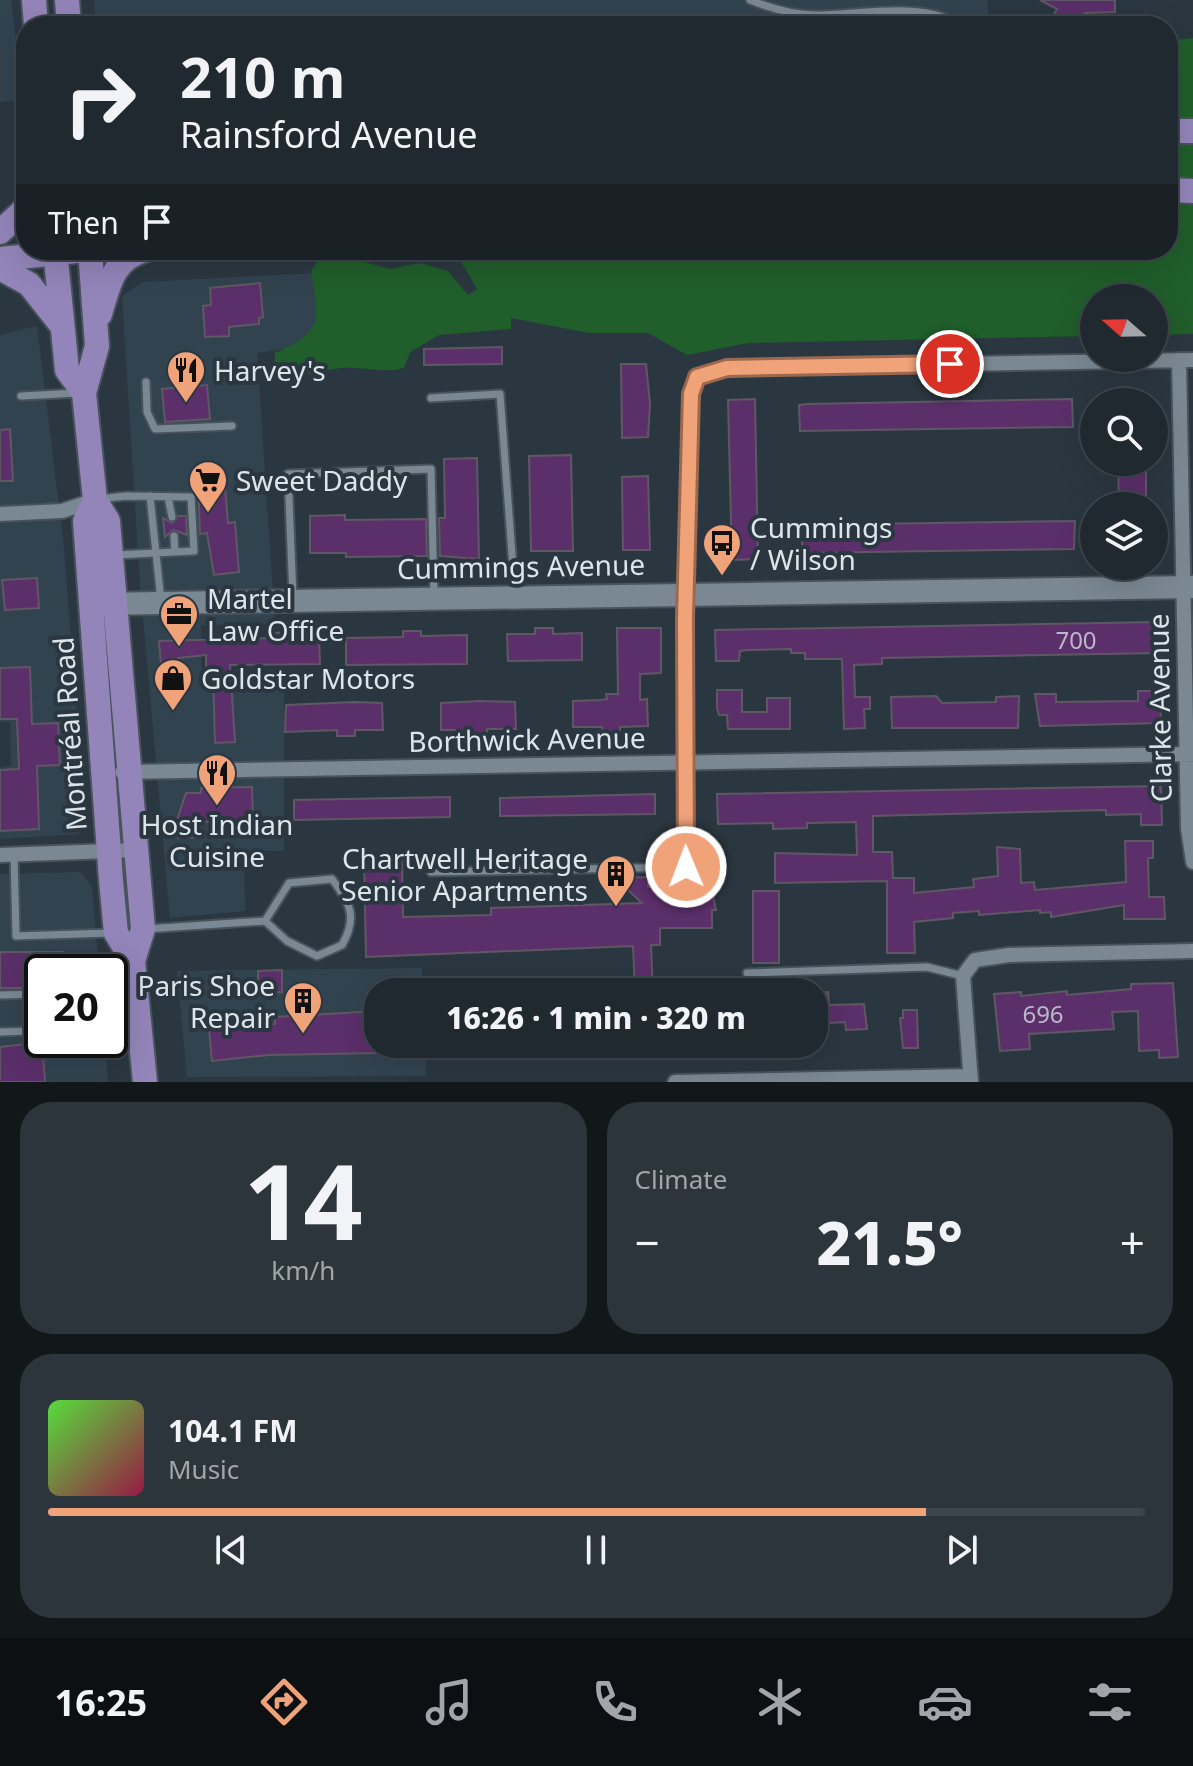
<!DOCTYPE html>
<meta charset="utf-8">
<style>
body{margin:0;font-family:"Noto Sans",sans-serif;background:#2d353c;color:#f1f3f6;height:100vh;display:flex;flex-direction:column;font-size:30px;white-space:nowrap}
*{box-sizing:border-box;margin:0}
p{font-size:26px;color:#a2a6ab}
.icon{flex:none;width:44px;height:44px;fill:none;stroke:currentColor;stroke-width:2;stroke-linecap:round;stroke-linejoin:round}
.map{position:relative;height:1082px;overflow:hidden}
.panel{display:flex;flex-direction:column;gap:20px;padding:20px;background:#12171a;flex:1}
.panel>*{flex:none}
.hud{position:absolute;left:16px;top:16px;width:1162px;height:244px;border-radius:32px;box-shadow:0 8px 32px #0002,0 0 0 2px #3d454c;background:#202930;color:#f1f3f6;overflow:hidden}
.needle{width:52px;rotate:290deg}
.buttons{position:absolute;left:1080px;top:284px;display:grid;gap:16px}
.buttons a{display:grid;place-items:center;width:88px;height:88px;border-radius:50%;background:#202930;box-shadow:0 8px 32px #0002,0 0 0 2px #3d454c;font-size:40px}
.speed{position:absolute;left:24px;top:954px;display:flex;gap:16px;font-size:40px;font-weight:700;text-align:center}
.speed>*{display:grid;place-content:center;width:104px;height:104px;border-radius:50%;background:#202930;box-shadow:0 8px 32px #0002,0 0 0 2px #3d454c;line-height:1}
.speed .limit{border:4px solid #111;border-radius:12px;background:#fff;color:#111}
.pin{position:absolute;display:grid;place-items:center;width:68px;height:68px;color:#fff;margin:-34px;border:4px solid #fff;border-radius:50%;box-shadow:0 2px 8px #0007}
.me{position:absolute;width:88px;margin:-44px;rotate:359deg;stroke-linejoin:round;filter:drop-shadow(0 0 6px #0008)}
.turn{display:flex;align-items:center;gap:28px;height:168px;padding:0 32px;font-size:36px}
.turn .icon{width:104px;height:104px;stroke-width:2.5}
.turn b{display:block;font-size:56px;line-height:68px}
.then{display:flex;align-items:center;height:76px;padding:0 32px;background:#0003;gap:16px;font-size:30px}
.big{font-size:60px;font-weight:800;line-height:1.1}
.panel .card{flex:1;display:flex;flex-direction:column;justify-content:center;gap:12px;min-width:0;padding:0 28px;border-radius:32px;background:#2d353c}
.panel .dial{align-items:center;gap:0}
.dial b{font-size:104px;line-height:1}
.song{display:flex;align-items:center;gap:24px}
.cover{width:96px;height:96px;border-radius:12px;background:linear-gradient(135deg,hsl(110 70% 55%),hsl(340 70% 35%))}
.played{height:8px;border-radius:4px;background:linear-gradient(90deg,#f0a279 80%,#3d454c 80%)}
.keys{display:flex;justify-content:space-around;direction:ltr}
.heat{display:flex;justify-content:space-between;align-items:center;font-size:44px;direction:ltr}
.panel .tiles{flex:1;display:grid;gap:20px;grid-template-columns:1fr 1fr}
.card:last-child{grid-column:span 2}
.trip{position:absolute;left:364px;top:978px;width:464px;height:80px;border-radius:32px;background:#202930;box-shadow:0 8px 32px #0002,0 0 0 2px #3d454c;font-weight:800;line-height:80px;text-align:center}
.tabs{display:flex;height:128px;justify-content:space-around;align-items:center;background:#0d1013;color:#a2a6ab}
.tabs .icon{width:56px;height:56px}
.tabs .current{color:#f0a279}
.tabs b{font-size:36px;color:#f1f3f6}
.map>svg:first-child{display:block}
.built{fill:#324350}
.green{fill:#205e2b}
.building{fill:#5b2f6a;stroke:#605764;stroke-width:2}
.lines{fill:none;stroke-linecap:round;stroke-linejoin:round}
.lane-casing{stroke:#48525a;stroke-width:11}
.street-casing{stroke:#48525a;stroke-width:18}
.secondary-casing{stroke:#48525a;stroke-width:26}
.primary-casing{stroke:#48525a;stroke-width:28}
.lane{stroke:#7a8893;stroke-width:7}
.street{stroke:#7a8893;stroke-width:14}
.secondary{stroke:#7a8893;stroke-width:22}
.primary{stroke:#9385b9;stroke-width:24}
.route-casing{stroke:#9c694f;stroke-width:20}
.route{stroke:#f0a279;stroke-width:14}
.labels{text-anchor:middle;dominant-baseline:central;stroke-width:8;stroke-linejoin:round;paint-order:stroke}
.number-label{font-size:24px;fill:#bcb8cb}
.poi-label{font-size:28px;fill:#dde5eb;stroke:#2b3740;text-anchor:start}
.street-label{font-size:28px;fill:#dde5eb;stroke:#2b3740}
</style>
<div class="map">
<svg width="1193" height="1082" viewBox="0 0 1193 1082">
<rect width="100%" height="100%" fill="#2b3740"/>
<path class="built" d="M0,0H11L23,100L0,102Z
M94,0H987L990,26H96Z
M316,273L321,344L257,353L275,625H201L202,679L284,681V851H244L245,911L170,918L140,583L122,296L143,282Z
M37,326L63,539L86,824L78,834L0,839V767L11,766L10,722H0V335Z
M80,872L92,886L99,972H42V1040H105L108,1082H0V874Z
M422,968L423,992H378V1044H425L426,1076L187,1077L177,971Z"/>
<path class="green" d="M1193,38V334L1154,335V298H1094V336L748,343L687,355L648,333H589L511,318V329L439,335L410,352L404,368C383,374 364,366 342,368C319,370 298,379 274,373L275,353C325,331 319,320 311,271L319,259L349,258L390,269L420,263L448,271L468,295L477,289L454,250H1168V41Z"/>
<path class="building" d="M1040,0H1115V12L1085,13L1074,26H1069L1052,18L1057,9Z
M260,283L263,317L259,318V324L229,327V336L205,337L203,306L211,305L210,288Z
M502,347V364L424,365V349Z
M621,364H646L650,404L648,437L622,438Z
M207,385L210,419L165,422L162,389Z
M755,399L758,559L732,560L728,400Z
M1072,399L1073,427L800,431L799,405L806,404Z
M10,429L13,481H0V430Z
M571,455L573,551H531L529,456Z
M477,458L479,559L440,556L439,518H445L444,459Z
M1118,462H1146V506H1119Z
M224,475L228,523L235,522L239,572L214,575L207,533L200,534L198,477Z
M648,476L650,550H623L622,477Z
M345,515V520L426,519L427,556L346,557V553H310V516Z
M178,516H186L187,535L173,530L165,537L163,518L172,523Z
M1075,521L1074,549L802,553V525Z
M37,578L39,608L5,610L2,580Z
M1158,622L1159,653L882,658V664L854,665L855,697H870V709H864L865,728L844,729L842,659H805V653H791V649L748,650L740,651L739,661H716L715,630Z
M535,628H553V634L582,633V660L508,661L507,634H535Z
M617,628H661V673L640,674V700L647,699L648,726L620,727V732H602V727H573V701L601,700L607,699L606,694H618Z
M403,631H421V636L467,635V664L346,665V638L403,637Z
M291,632V638H319L320,664L230,665L235,742L215,743L213,671H206V655L178,658V664L161,666L159,641L273,638V633Z
M30,667L32,724L58,723L60,765L37,766L39,829L0,831V770L19,769L17,719H0V668Z
M717,690H742V712H767V698H790V729H728L727,715H719L717,708Z
M1138,691H1160L1161,723L1040,726L1035,694H1056V702L1138,701Z
M936,696L942,703L996,702V697L1019,696L1018,728H892L891,697Z
M480,701L515,702L516,729H487V735H469V730H441V703Z
M354,702L382,703L383,730H355V736H337V730L285,732L286,705Z
M1161,786L1162,825H1141V814L1106,815V810L873,816V852H892L893,878H914V893L974,887L973,879L998,876L997,847L1020,849L1021,883L1034,882L1035,890L1126,882L1125,841H1153V858H1148L1149,897H1164L1165,919H1124V905L1051,917V912L1040,913V910L979,915V911L953,913V918L914,922L915,953H887V881L775,883V853L857,855L856,822L807,823V828L773,829V823L718,824L717,794Z
M252,787L253,821L200,822V837L178,838V817L186,793H201V788Z
M655,794V814L500,816V798Z
M450,797V817L294,820V800Z
M402,858L403,917L491,915V908L642,903L615,878L648,877V887L711,885L716,910H712V928H660V945H651L653,992H635L633,946L366,957L364,859Z
M753,891H779V963H753Z
M0,952H63V972H42V988H0Z
M282,970V992L258,993V971Z
M1173,983L1178,1057L1159,1058V1050L1139,1051L1138,1011L1112,1012L1114,1029L1029,1034L1030,1049L1000,1051L994,994L1021,992V996L1067,991V995L1131,989V984Z
M828,992L829,1005L864,1004L867,1029L846,1030L845,1022L814,1024V994Z
M903,1010H917L918,1048H903L900,1018H903Z
M378,1011V1053L269,1055L212,1061L208,1019L230,1016L231,1026L275,1024V1017Z
M42,1042L45,1082H0V1047Z"/>
<g class="lines">
<g class="lane-casing">
<path id="lane" d="M750,0C772,9 793,15 816,15C860,15 926,0 960,26
M146,382L147,412L155,429L232,426
M21,396L78,393
M431,398L500,394L515,594
M150,496L161,601
M168,497L172,517
M98,499L126,496L191,497L194,551L116,555
M174,536L175,552
M293,598L288,474L431,469L434,594
M14,855L16,936L110,933
M431,872L686,867V829
M145,929L265,921L289,883L332,879C350,903 358,917 342,945L317,956L287,941L265,921
M747,973L927,967L963,976
M110,991H130
M0,995L42,994
M110,1026L134,1025
M0,1032L32,1031L42,1026"/>
</g>
<g class="street-casing">
<path id="street" d="M1179,360L1188,828L1193,862
M0,514L62,511L95,500
M122,772L1193,754
M686,829V593L691,394L697,377L727,368L1193,360
M0,855L137,850
M675,1082L970,1076
M971,1082L963,976L975,960L1009,955L1193,951"/>
</g>
<g class="secondary-casing">
<path id="secondary" d="M98,604L1193,587"/>
</g>
<g class="primary-casing">
<path id="primary" d="M34,0L36,26
M67,0L69,26
M1168,131H1193
M1168,190L1193,191
M0,232L26,208
M55,250L67,370L84,393
M90,250L97,346L84,393L95,500L108,521L143,929L133,961
M0,259L85,250
M0,268L29,284L59,322
M100,314C109,284 113,259 145,250
M95,500L85,521L111,880L116,933L133,961L145,1082"/>
</g>
<use href="#lane" class="lane"/>
<use href="#street" class="street"/>
<use href="#secondary" class="secondary"/>
<use href="#primary" class="primary"/>
</g>
<g class="lines">
<g class="route-casing">
<path id="route" d="M686,867L685,618L691,394L697,377L727,368L950,364"/>
</g>
<use href="#route" class="route"/>
</g>
<defs>
<g id="restaurant-pin" transform="scale(2)"><path d="M0 17L-7.5 6A9.5 9.5 0 1 1 7.5 6Z" fill="#f0a279" stroke="#2b3740"/><path d="M-5-6h1v4h1v-4h1v4h1v-4h1v5L-1.5 .5V6h-2V.5L-5-1ZM5-6V6H3V1.5H1.5Q1.5-4 5-6Z" fill="#111"/></g>
<g id="supermarket-pin" transform="scale(2)"><path d="M0 17L-7.5 6A9.5 9.5 0 1 1 7.5 6Z" fill="#f0a279" stroke="#2b3740"/><path d="M-6-5.5h2.5l.6 2H6L4.5 2H-2.5L-4.4-4H-6ZM-1.5 3.2a1.3 1.3 0 1 0 .1 0ZM3 3.2a1.3 1.3 0 1 0 .1 0Z" fill="#111"/></g>
<g id="bus-pin" transform="scale(2)"><path d="M0 17L-7.5 6A9.5 9.5 0 1 1 7.5 6Z" fill="#f0a279" stroke="#2b3740"/><path d="M-5-6H5V4H4V6H2V4H-2V6H-4V4H-5ZM-3.5-4V0h7V-4ZM-3.5 1.2v1.5H-2V1.2ZM2 1.2v1.5H3.5V1.2Z" fill="#111"/></g>
<g id="office-pin" transform="scale(2)"><path d="M0 17L-7.5 6A9.5 9.5 0 1 1 7.5 6Z" fill="#f0a279" stroke="#2b3740"/><path d="M-6-3h4V-5.5h4V-3h4V5H-6ZM-1-4.5V-3h2v-1.5ZM-6 0V1H6V0Z" fill="#111"/></g>
<g id="shop-pin" transform="scale(2)"><path d="M0 17L-7.5 6A9.5 9.5 0 1 1 7.5 6Z" fill="#f0a279" stroke="#2b3740"/><path d="M-5-2.5h2.3a2.7 3.5 0 0 1 5.4 0H5L5.5 6h-11ZM-1.5-2.5h3a1.5 2.3 0 0 0-3 0Z" fill="#111"/></g>
<g id="building-pin" transform="scale(2)"><path d="M0 17L-7.5 6A9.5 9.5 0 1 1 7.5 6Z" fill="#f0a279" stroke="#2b3740"/><path d="M-4-6H4V6H1V3H-1V6H-4ZM-2.5-4.3h1.7v1.8h-1.7ZM.8-4.3h1.7v1.8H.8ZM-2.5-1h1.7V.8h-1.7ZM.8-1h1.7V.8H.8Z" fill="#111"/></g>
</defs>
<g fill-rule="evenodd">
<use href="#restaurant-pin" x="186" y="370"/>
<use href="#supermarket-pin" x="208" y="480"/>
<use href="#bus-pin" x="722" y="543"/>
<use href="#office-pin" x="179" y="614"/>
<use href="#shop-pin" x="173" y="678"/>
<use href="#restaurant-pin" x="217" y="773"/>
<use href="#building-pin" x="616" y="874"/>
<use href="#building-pin" x="303" y="1001"/>
</g>
<g class="labels">
<g class="number-label">
<text x="1076" y="639">700</text>
<text x="1043" y="1013">696</text>
</g>
<g class="poi-label">
<text x="214" y="370">Harvey's</text>
<text x="236" y="480">Sweet Daddy</text>
<text x="750" y="527">Cummings<tspan x="750" dy="32">/ Wilson</tspan></text>
<text x="207" y="598">Martel<tspan x="207" dy="32">Law Office</tspan></text>
<text x="201" y="678">Goldstar Motors</text>
<text x="217" y="824" text-anchor="middle">Host Indian<tspan x="217" dy="32">Cuisine</tspan></text>
<text x="588" y="858" text-anchor="end">Chartwell Heritage<tspan x="588" dy="32">Senior Apartments</tspan></text>
<text x="275" y="985" text-anchor="end">Paris Shoe<tspan x="275" dy="32">Repair</tspan></text>
</g>
<g class="street-label">
<text transform="translate(521 566) rotate(-1)">Cummings Avenue</text>
<text transform="translate(1159 708) rotate(-91)">Clarke Avenue</text>
<text transform="translate(69 734) rotate(-94)">Montréal Road</text>
<text transform="translate(527 739) rotate(-1)">Borthwick Avenue</text>
</g>
</g>
</svg>
<div class="buttons">
<a><svg class="needle" viewBox="-14 -14 28 28"><path d="M0-13l5 13h-10z" fill="#e53935"/><path d="M0 13l5-13h-10z" fill="#a2a6ab"/></svg></a>
<a><svg class="icon" aria-label="search" viewBox="0 0 24 24"><circle cx="10" cy="10" r="6"/><path d="M15 15l6 6"/></svg></a>
<a><svg class="icon" aria-label="layers" viewBox="0 0 24 24"><path d="M12 4l9 5-9 5-9-5zM3 14l9 5 9-5"/></svg></a>
</div>
<div class="speed"><div class="limit">20</div></div>
<div class="pin" style="left:950px;top:364px;background:#d93025"><svg class="icon" aria-label="arrive" viewBox="0 0 24 24"><path d="M6 21V4h12l-3 4 3 4H6"/></svg></div>
<svg class="me" style="left:686px;top:867px" viewBox="-20 -20 40 40"><circle r="17" fill="#f0a279" stroke="#fff" stroke-width="3"/><path d="M0-11L8 9 0 5-8 9z" fill="#fff"/></svg>
<div class="trip">16:26 · 1 min · 320 m</div>
<div class="hud">
<div class="turn"><svg class="icon" aria-label="right" viewBox="0 0 24 24"><path d="M7 20v-9h11M14 6l5 5-5 5"/></svg><div><b>210 m</b>Rainsford Avenue</div></div>
<div class="then">Then<svg class="icon" aria-label="arrive" viewBox="0 0 24 24"><path d="M6 21V4h12l-3 4 3 4H6"/></svg></div>
</div>
</div>
<section class="panel">
<div class="tiles">
<div class="card dial"><b>14</b><p>km/h</p></div>
<div class="card"><p>Climate</p>
<div class="heat"><a>−</a><b class="big">21.5°</b><a>+</a></div>
</div>
<div class="card">
<div class="song"><i class="cover"></i><div><b>104.1 FM</b><p>Music</p></div></div>
<div class="played"></div>
<div class="keys"><svg class="icon" aria-label="previous" viewBox="0 0 24 24"><path d="M18 5L8 12l10 7zM5 5v14"/></svg><svg class="icon" aria-label="pause" viewBox="0 0 24 24"><path d="M8 5v14M16 5v14"/></svg><svg class="icon" aria-label="next" viewBox="0 0 24 24"><path d="M6 5l10 7-10 7zM19 5v14"/></svg></div>
</div>
</div>
</section>
<nav class="tabs">
<b>16:25</b>
<svg class="icon current" aria-label="directions" viewBox="0 0 24 24"><path d="M12 3l9 9-9 9-9-9zM9 14v-3h6M13 9l2 2-2 2"/></svg>
<svg class="icon" aria-label="music" viewBox="0 0 24 24"><path d="M9 18V5l10-2v13"/><circle cx="6" cy="18" r="3"/><circle cx="16" cy="16" r="3"/></svg>
<svg class="icon" aria-label="phone" viewBox="0 0 24 24"><path d="M5 4h4l2 5-3 2q2 4 5 5l2-3 5 2v4C11 20 4 13 5 4z"/></svg>
<svg class="icon" aria-label="climate" viewBox="0 0 24 24"><path d="M12 3v18M4 7l16 10M4 17L20 7"/></svg>
<svg class="icon" aria-label="car" viewBox="0 0 24 24"><path d="M5 17H2v-5l4-1 3-4h7l3 4 3 1v5h-3M9 17h6M6 11h13"/><circle cx="7" cy="17" r="2"/><circle cx="17" cy="17" r="2"/></svg>
<svg class="icon" aria-label="filters" viewBox="0 0 24 24"><path d="M4 7h16M4 17h16"/><circle cx="9" cy="7" r="2"/><circle cx="15" cy="17" r="2"/></svg>
</nav>
